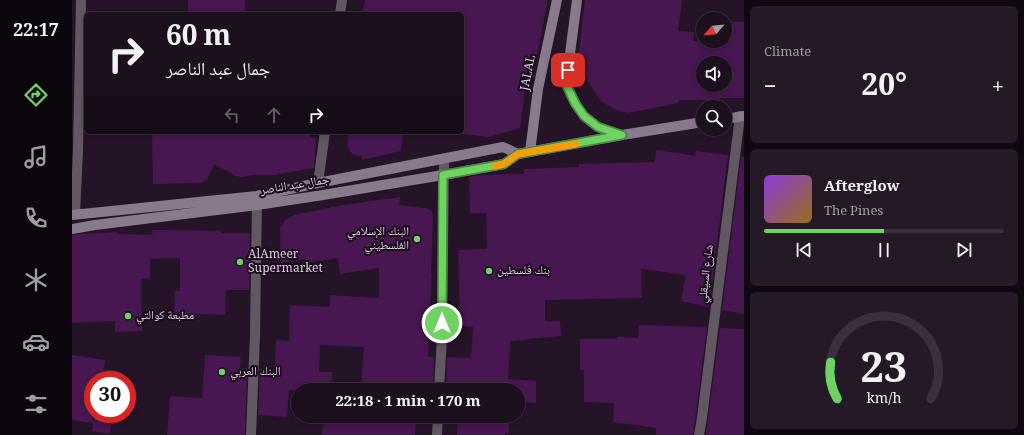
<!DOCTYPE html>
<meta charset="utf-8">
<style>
body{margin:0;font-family:Georgia,"Noto Naskh Arabic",serif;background:#251827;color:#f1f3f6;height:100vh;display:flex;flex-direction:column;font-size:15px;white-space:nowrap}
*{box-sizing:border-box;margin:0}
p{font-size:13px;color:#a09ca4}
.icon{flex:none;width:22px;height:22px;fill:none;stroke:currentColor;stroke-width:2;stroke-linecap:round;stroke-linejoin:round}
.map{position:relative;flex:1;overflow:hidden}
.sheet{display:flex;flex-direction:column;gap:6px;padding:6px;background:#0f0810;width:280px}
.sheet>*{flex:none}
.hud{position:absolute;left:12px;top:12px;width:380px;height:122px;border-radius:6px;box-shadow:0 2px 6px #0003,0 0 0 1px #3a2f3c;background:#1c0f1e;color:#f1f3f6;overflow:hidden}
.needle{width:26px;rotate:243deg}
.tools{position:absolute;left:624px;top:12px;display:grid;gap:8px}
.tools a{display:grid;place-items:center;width:36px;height:36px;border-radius:50%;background:#1c0f1e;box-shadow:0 2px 6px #0003,0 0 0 1px #3a2f3c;font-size:20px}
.speed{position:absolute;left:12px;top:371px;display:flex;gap:8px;font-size:20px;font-weight:700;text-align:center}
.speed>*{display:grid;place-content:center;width:52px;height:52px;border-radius:50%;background:#1c0f1e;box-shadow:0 2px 6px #0003,0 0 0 1px #3a2f3c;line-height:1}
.speed .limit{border:6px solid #d22;background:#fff;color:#111}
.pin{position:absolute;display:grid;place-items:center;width:34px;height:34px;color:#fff;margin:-17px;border-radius:8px;box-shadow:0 2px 6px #0006}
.me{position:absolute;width:44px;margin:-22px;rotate:0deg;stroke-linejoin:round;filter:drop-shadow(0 0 3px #0008)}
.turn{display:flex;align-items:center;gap:14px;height:84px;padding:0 16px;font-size:18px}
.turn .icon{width:52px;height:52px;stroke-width:2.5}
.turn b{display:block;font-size:28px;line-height:34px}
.lanes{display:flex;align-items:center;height:38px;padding:0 16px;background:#0003;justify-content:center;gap:20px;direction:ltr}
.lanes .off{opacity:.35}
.big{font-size:30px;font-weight:800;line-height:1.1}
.sheet .widget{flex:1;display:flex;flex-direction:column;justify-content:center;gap:6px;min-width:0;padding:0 14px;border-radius:6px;background:#251827}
.sheet .dial{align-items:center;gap:0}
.dial svg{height:104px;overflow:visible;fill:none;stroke:#3a2f3c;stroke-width:7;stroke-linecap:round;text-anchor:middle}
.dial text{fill:#f1f3f6;stroke:none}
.song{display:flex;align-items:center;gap:12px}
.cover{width:48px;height:48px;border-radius:6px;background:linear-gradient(135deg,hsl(270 70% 55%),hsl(40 70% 35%))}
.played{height:4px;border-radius:2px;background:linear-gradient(90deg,#6ed361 50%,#3a2f3c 50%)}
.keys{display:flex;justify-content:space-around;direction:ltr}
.heat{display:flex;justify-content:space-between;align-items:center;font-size:22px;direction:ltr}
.trip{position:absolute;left:219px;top:383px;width:234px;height:40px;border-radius:20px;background:#1c0f1e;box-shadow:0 2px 6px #0003,0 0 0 1px #3a2f3c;font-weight:800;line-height:40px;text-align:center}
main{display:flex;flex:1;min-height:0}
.tabs{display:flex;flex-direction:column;width:72px;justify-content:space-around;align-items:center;background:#0b060c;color:#a09ca4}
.tabs .icon{width:28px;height:28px}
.tabs .on{color:#6ed361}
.tabs b{font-size:18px;color:#f1f3f6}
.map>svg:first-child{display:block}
.building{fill:#481650;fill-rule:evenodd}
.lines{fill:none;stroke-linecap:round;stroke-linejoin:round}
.street{stroke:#615862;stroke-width:10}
.secondary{stroke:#887a8b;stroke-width:10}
.route-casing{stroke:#48893f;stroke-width:10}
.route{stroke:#6ed361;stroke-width:7}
.slow{stroke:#f59e0b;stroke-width:7}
.poi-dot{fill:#6ed361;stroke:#1c0b1e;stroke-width:1.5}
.labels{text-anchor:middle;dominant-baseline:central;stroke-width:4;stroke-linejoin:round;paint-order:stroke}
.street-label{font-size:12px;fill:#dbcfdd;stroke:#1c0b1e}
.poi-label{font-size:12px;fill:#dbcfdd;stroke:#1c0b1e;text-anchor:start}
</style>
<main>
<nav class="tabs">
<b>22:17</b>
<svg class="icon on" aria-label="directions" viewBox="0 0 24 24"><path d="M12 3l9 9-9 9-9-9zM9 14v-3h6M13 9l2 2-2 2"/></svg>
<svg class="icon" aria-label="music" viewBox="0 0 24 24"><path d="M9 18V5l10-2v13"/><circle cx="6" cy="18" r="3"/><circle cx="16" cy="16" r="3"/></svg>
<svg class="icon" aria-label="phone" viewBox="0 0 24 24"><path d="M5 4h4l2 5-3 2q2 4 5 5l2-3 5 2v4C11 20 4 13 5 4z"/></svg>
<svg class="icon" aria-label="climate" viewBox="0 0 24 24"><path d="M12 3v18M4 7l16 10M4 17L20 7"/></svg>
<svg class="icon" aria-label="car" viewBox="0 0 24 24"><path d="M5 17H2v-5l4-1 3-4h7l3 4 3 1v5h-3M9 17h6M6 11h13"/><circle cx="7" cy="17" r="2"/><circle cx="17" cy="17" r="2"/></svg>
<svg class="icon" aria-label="filters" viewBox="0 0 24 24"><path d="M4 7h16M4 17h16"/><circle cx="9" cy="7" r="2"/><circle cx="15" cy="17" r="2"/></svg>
</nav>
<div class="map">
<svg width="672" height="435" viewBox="0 0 672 435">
<rect width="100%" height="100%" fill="#251428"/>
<path class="building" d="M116,0H173V14H116Z
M293,0H476L462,69H459L455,92L453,91L448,128L417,137L390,134V14H290Z
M513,0H610L606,31L622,32L621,41H653V21L672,22V98H648V100H607L606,103L556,113L542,109L529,101L519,86L514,76L515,59L506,58ZM631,63H653V85H631Z
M80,132H238V137L244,138L242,168L206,174V175H180L170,177L164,176L142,164L136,178L133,181L129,183L81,184Z
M277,132H331L329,151L290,160V156L281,155L275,147Z
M584,150L623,156L624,151L656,155L637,307L609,301L614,275L569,269L570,298L473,300V321H488L489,336L438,341L436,379L464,381V403L446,402V390H374L375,357L399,358L401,327L377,325V310L388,311L386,250L415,249L414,213H398L397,177L408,175L452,174V169L507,167V164L583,162Z
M669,157H672V314L650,310Z
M328,197L327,205L354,208L359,211L361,216L359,273H360L358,309L364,310V325L357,324L356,357H362L361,390H289L292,347L248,345L247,372H260L259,390H217L215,417L186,415L188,369L203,370L204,340L217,341L218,305L258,307V295L307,298V268L268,274L266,258L233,263L232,259L209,263L208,228L213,220L222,215L258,208V207Z
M80,230H100L150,231V233H178L177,290H154L153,315L102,313L103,291H108V258L78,259V279H69L70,331L43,332V321L0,323V235L10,234L45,232V234L81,235Z
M567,325L635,327L621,435H584V428L541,422L542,403L512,402V370H508V339H545V337L566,338Z
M648,328L672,329V435H634Z
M0,355L33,360L30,380H21V423L0,420Z
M133,355L169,357L168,368H175L173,435H95L98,396L130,398Z
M22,414L40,416L38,434L20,431Z
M252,416H327L344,417L343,435H250Z
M386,416H437V433H433V435H385Z"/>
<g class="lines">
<path class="street" d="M268,14L270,0
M246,183L253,132
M3,214L6,150L9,0
M367,390L370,337L372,159
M179,435L183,335L185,198
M365,435L366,416
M627,435L630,418L668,116"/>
<path class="secondary" d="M505,0L494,84L503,103L512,116L526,127L548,135
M653,119L672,116
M458,152L466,89L485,0
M0,215L185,196L246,183L431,147L446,154
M0,229L23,225L185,205L251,195L371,175L432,164L446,154L550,135L631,122"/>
</g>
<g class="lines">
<g class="route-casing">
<path id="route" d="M370,323L371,175L432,164L446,154L550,135L526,127L512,116L503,103L494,84L496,70"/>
</g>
<use href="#route" class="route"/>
<path class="slow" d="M423,166L432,164L446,154L504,144"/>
</g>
<g class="poi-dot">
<circle cx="345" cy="239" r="4"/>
<circle cx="168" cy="262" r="4"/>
<circle cx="417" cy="271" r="4"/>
<circle cx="56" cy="316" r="4"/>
<circle cx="150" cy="372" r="4"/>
</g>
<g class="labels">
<g class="street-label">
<text transform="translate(457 73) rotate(-79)">JALAL</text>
<text transform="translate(223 186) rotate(-9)">جمال عبد الناصر</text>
<text transform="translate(635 274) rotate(-83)">شارع السيقلي</text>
</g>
<g class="poi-label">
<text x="337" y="232" text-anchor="end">البنك الإسلامي<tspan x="337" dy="14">الفلسطيني</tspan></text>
<text x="176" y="255">AlAmeer<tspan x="176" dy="14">Supermarket</tspan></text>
<text x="425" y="271">بنك فلسطين</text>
<text x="64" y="316">مطبعة كوالتي</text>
<text x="158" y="372">البنك العربي</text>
</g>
</g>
</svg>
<div class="tools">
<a><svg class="needle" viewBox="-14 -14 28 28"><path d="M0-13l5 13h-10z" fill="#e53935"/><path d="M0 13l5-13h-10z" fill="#a09ca4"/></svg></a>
<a><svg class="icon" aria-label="sound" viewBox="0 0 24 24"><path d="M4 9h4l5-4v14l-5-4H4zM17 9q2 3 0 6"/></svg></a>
<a><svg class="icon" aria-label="search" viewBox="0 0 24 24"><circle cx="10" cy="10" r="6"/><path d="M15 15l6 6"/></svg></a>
</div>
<div class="speed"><div class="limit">30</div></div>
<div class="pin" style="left:496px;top:70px;background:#d93025"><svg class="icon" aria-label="arrive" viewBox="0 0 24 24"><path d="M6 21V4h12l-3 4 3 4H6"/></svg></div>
<svg class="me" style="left:370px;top:323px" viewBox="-20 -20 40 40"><circle r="17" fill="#6ed361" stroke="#fff" stroke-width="3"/><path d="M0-11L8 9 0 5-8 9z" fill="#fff"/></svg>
<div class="trip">22:18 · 1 min · 170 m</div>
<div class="hud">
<div class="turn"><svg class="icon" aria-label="right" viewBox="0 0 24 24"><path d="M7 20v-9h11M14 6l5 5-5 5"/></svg><div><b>60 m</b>جمال عبد الناصر</div></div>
<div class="lanes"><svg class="icon off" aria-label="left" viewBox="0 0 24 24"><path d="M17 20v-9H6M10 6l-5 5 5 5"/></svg><svg class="icon off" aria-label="ahead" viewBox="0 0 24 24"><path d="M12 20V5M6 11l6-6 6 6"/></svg><svg class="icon" aria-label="right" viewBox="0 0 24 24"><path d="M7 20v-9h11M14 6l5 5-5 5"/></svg></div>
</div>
</div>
<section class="sheet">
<div class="widget"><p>Climate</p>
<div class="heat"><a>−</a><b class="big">20°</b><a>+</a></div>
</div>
<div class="widget">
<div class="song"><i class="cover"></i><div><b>Afterglow</b><p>The Pines</p></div></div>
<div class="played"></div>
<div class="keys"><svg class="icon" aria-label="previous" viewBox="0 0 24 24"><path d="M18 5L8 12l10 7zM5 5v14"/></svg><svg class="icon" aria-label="pause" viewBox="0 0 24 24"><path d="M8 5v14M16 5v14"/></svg><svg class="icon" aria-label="next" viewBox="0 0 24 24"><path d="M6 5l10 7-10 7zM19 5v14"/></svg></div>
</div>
<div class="widget dial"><svg viewBox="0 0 100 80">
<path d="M14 69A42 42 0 1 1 86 69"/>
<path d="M14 69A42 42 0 0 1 9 41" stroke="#6ed361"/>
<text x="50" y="56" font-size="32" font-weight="700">23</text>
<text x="50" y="72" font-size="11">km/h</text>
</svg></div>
</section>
</main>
